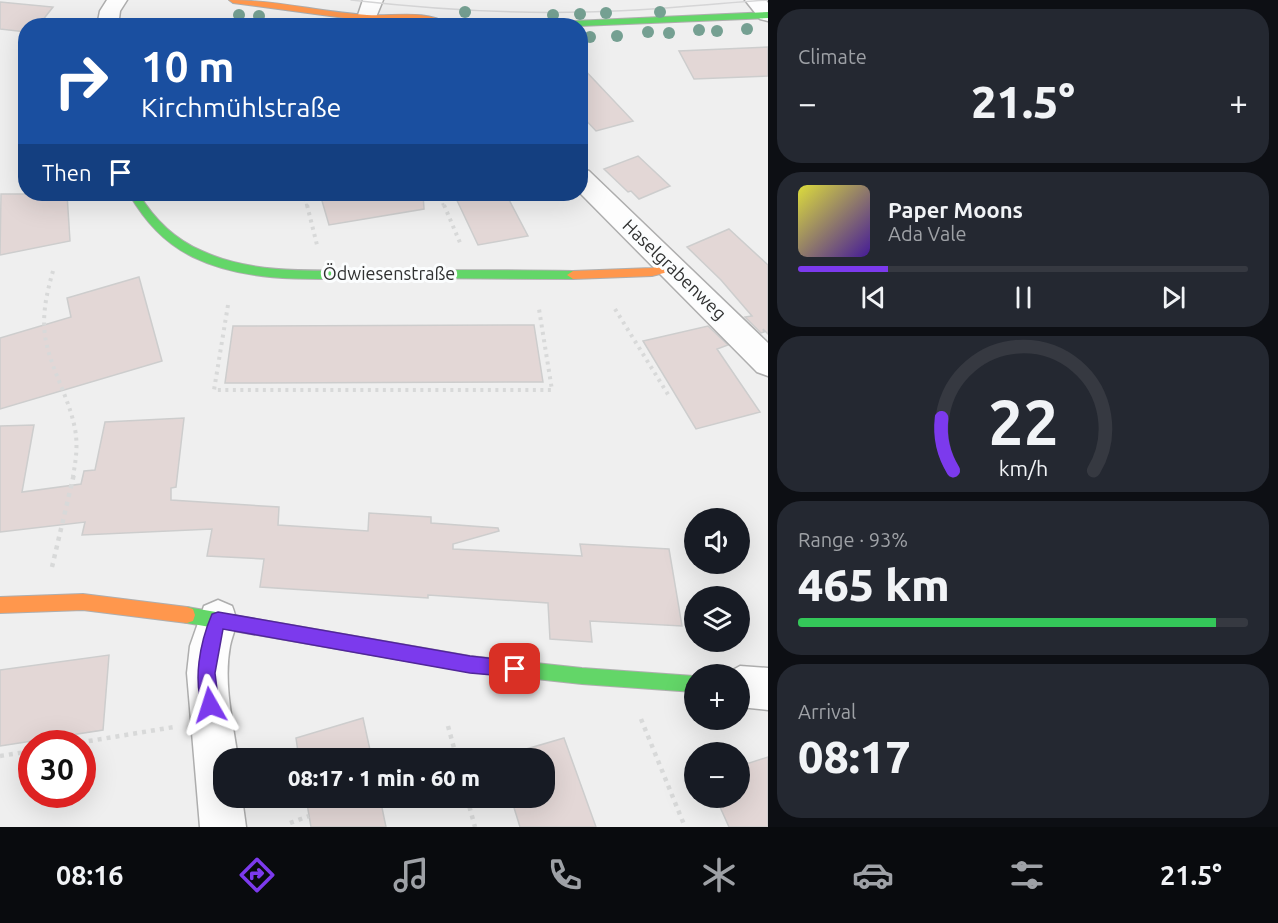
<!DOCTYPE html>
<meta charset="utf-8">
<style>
body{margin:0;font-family:Ubuntu,sans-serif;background:#242831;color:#f1f3f6;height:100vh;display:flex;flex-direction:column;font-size:22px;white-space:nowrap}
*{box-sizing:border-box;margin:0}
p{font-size:20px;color:#9ea1a6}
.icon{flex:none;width:33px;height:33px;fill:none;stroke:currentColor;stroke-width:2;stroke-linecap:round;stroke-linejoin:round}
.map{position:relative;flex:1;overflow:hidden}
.side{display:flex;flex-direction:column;gap:9px;padding:9px;background:#0d0f14;width:510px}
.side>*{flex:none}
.banner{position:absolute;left:18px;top:18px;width:570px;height:183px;border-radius:24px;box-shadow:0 6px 24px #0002;background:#1a4fa0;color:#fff;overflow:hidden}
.buttons{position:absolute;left:684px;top:508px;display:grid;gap:12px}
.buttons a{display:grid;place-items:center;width:66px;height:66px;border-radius:50%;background:#171b24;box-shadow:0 6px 24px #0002;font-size:30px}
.speed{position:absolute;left:18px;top:730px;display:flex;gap:12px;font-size:30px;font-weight:700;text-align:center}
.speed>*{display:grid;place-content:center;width:78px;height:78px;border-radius:50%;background:#171b24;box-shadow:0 6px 24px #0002;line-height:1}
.speed .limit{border:9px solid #d22;background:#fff;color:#111}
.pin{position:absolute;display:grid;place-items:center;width:51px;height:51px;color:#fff;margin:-26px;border-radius:12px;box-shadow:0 3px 9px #0006}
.me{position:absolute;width:66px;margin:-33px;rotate:354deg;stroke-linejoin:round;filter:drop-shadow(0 0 4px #0008)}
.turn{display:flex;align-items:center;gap:21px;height:126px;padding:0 24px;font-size:27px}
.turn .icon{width:78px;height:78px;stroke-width:2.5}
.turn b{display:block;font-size:42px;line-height:51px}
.then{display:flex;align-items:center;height:57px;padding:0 24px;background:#0003;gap:12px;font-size:22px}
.big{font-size:45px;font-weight:800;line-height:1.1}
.side .card{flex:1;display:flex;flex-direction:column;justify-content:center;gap:9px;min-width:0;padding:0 21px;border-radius:24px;background:#242831}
.side .dial{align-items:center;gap:0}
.dial svg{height:156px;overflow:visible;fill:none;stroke:#363941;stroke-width:7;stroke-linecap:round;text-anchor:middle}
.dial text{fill:#f1f3f6;stroke:none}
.song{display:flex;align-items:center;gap:18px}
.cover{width:72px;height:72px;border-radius:9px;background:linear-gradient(135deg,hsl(60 70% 55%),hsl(260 70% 35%))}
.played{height:6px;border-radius:3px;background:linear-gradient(90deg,#7c3aed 20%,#363941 20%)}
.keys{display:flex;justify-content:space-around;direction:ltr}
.heat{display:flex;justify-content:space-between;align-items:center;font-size:33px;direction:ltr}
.charge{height:9px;border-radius:4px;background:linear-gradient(90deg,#34c759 93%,#363941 0)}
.trip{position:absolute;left:213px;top:748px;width:342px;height:60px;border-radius:24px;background:#171b24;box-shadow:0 6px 24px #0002;font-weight:800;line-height:60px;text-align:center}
.menu{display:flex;height:96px;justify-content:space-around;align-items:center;background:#090b0e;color:#9ea1a6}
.menu .icon{width:42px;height:42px}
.menu .selected{color:#7c3aed}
.menu b{font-size:27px;color:#f1f3f6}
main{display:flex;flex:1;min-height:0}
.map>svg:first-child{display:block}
.building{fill:#e3d7d6;stroke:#cdcdcd;stroke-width:1.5}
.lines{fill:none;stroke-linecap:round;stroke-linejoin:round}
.street-casing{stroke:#aeaeae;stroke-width:3}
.fast-casing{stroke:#aeaeae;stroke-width:2}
.slow-casing{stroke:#aeaeae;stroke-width:2}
.path-far2{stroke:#d8d9d9;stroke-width:3;stroke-dasharray:2 3;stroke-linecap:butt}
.path-far1{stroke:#d8d9d9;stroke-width:4;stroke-dasharray:3 4.5;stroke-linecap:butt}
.path{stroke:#d8d9d9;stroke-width:4.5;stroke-dasharray:4 5;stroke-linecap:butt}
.street{fill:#fdfdfd;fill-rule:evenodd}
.fast{fill:#63d668;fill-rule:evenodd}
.slow{fill:#ff974d;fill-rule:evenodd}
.tram{stroke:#d5d5d6;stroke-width:1.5}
.tree{fill:#75a092}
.route{fill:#7c3aed;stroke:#51269a;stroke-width:1.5}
.labels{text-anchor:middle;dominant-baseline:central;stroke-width:6;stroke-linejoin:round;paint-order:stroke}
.street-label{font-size:18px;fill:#303131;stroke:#fbfdfe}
</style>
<main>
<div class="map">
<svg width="768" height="827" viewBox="0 0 768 827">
<rect width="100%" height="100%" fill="#efefef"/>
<path class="building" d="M0,2L53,7L38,26H26V32L0,29Z
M768,47V76L694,79L679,51Z
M580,65L633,121L596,131L580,114Z
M638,156L670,186L639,199L631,191L628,192L604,169Z
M1,194H67L70,241L0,255Z
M320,194H423L424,209L329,225Z
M454,194H506L528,236L478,245Z
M729,229L768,265V334L763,329L764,332L761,333L745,317L752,316L721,280L687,247Z
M139,277L162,361L0,409V338L71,317L67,298Z
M534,325L543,382L225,383L233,326Z
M708,326L728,345L717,349L760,412L696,429L643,341Z
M184,418L176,487L171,488V500L279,507L278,525L368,531L369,513L431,517V523L498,528L499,531L453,544V549L582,556L580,544L669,549L682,626L590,621L592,642L550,639L548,603L428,595V598L260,587L264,559L207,556L212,529L82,535L85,522L0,532V426L34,425L22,492L81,484L84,471L95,470L105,422Z
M109,655L103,730L0,746V670Z
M363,718L372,759H299L296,738Z
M564,738L596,827H520L511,798H544V759L499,757Z
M768,757V827H729L716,798H740V766Z
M306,798H380L386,827H311Z"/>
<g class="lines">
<g class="street-casing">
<path id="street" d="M107,0H127L120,11L118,26H97L100,11Z
M363,0H383L374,22L367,24L360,22L357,18Z
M745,0H766L768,3V21L760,19Z
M580,168L589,171L768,343V376L757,372L580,193Z
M218,600L232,606C240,626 234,627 230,646C223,683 233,723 238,759H224V798H242L246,827H200L187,673L190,646L204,606Z
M740,666L768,668V710L740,707V675H724Z"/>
</g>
<g class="fast-casing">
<path id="fast" d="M768,12V18L580,26H434L438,23L574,21Z
M129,194H139C154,219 174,239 202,251C256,276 323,270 382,270C445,270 509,270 573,271L579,275L573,279C512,279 451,278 390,278C326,278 253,286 193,257C164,243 145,221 129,194Z
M187,607L470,656L582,668L694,676V692L582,684L470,672L187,623L181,621L179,615L181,609Z"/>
</g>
<g class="slow-casing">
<path id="slow" d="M229,0C275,0 321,12 367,15C392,17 426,9 448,24L440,26L423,21H367L233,3Z
M672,263L676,264L678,267L676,270L652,276L573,279L567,275L573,271L652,268Z
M83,594L187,607L193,609L195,615L193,621L187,623L83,610L0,613V597Z"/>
</g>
<path class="path-far2" d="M304,194L307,207
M439,194L444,207"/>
<path class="path-far1" d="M307,205L317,245
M444,205L461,245
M53,271C47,292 42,313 45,336C50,368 69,397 75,429C78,445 76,460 73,476
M228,305L214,390H552L539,309
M615,309L669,396"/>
<path class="path" d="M52,567L74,474
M641,719L685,827
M448,726L457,759
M71,744L174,727
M0,756L32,751
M467,798L475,827
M290,823L309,816"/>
<use href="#street" class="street"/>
<use href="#fast" class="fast"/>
<use href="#slow" class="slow"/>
<path class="tram" d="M351,0C429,9 506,14 585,12C646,11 707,4 768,0"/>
</g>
<g class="tree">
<circle cx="465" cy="12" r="6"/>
<circle cx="660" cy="12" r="6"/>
<circle cx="606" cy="13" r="6"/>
<circle cx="580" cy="14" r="6"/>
<circle cx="239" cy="15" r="6"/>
<circle cx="553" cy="15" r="6"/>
<circle cx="259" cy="16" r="6"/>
<circle cx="747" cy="29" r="6"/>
<circle cx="699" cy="30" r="6"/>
<circle cx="717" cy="31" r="6"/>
<circle cx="648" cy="32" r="6"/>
<circle cx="669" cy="33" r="6"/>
<circle cx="617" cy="36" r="6"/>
<circle cx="590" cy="37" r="6"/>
</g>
<path class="route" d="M218,612L470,656L515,661L521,663L523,669L521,675L515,677L470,673L223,629L215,673L219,705L216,711L210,713L204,711C192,682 200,642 212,614Z"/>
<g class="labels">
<g class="street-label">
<text transform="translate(675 269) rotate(44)">Haselgrabenweg</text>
<text x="389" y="273">Ödwiesenstraße</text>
</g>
</g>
</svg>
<div class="buttons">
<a><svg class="icon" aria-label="sound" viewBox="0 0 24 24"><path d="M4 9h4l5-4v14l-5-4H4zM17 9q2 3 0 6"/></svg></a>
<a><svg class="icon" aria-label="layers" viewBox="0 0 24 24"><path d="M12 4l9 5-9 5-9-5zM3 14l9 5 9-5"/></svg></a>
<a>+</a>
<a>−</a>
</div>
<div class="speed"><div class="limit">30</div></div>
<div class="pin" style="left:515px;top:669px;background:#d93025"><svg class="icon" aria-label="arrive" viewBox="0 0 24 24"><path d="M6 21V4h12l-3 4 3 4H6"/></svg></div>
<svg class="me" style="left:210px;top:705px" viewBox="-20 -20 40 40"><path d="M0-17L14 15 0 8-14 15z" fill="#7c3aed" stroke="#fff" stroke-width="4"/></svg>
<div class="trip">08:17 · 1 min · 60 m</div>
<div class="banner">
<div class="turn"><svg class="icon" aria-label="right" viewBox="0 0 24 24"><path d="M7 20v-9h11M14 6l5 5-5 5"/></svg><div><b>10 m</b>Kirchmühlstraße</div></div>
<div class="then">Then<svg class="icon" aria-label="arrive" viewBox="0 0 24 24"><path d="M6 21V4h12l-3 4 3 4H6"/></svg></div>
</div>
</div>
<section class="side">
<div class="card"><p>Climate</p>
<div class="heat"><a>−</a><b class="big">21.5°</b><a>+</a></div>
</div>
<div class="card">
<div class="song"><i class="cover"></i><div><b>Paper Moons</b><p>Ada Vale</p></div></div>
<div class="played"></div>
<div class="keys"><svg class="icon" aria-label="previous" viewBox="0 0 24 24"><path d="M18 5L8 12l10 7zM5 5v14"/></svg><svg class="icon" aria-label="pause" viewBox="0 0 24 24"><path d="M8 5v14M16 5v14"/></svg><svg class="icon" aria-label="next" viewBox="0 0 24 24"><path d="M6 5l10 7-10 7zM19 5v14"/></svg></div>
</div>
<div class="card dial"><svg viewBox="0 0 100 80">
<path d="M14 69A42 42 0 1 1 86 69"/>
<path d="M14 69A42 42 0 0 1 8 42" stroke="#7c3aed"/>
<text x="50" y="56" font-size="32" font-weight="700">22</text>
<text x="50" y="72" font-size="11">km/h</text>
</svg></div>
<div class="card"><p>Range · 93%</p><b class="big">465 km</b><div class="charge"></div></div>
<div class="card"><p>Arrival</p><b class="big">08:17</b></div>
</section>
</main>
<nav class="menu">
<b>08:16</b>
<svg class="icon selected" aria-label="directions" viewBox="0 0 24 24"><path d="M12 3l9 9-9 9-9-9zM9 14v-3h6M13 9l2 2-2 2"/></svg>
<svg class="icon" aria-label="music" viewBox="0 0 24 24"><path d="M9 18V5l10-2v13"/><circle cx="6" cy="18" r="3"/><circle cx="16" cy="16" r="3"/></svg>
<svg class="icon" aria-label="phone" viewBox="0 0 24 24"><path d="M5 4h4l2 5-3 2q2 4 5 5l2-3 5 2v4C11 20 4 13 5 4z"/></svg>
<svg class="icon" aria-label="climate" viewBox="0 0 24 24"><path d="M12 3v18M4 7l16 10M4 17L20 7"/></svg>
<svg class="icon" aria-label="car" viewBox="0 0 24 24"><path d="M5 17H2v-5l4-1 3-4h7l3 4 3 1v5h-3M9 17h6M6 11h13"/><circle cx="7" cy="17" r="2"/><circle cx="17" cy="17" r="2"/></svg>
<svg class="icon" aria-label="filters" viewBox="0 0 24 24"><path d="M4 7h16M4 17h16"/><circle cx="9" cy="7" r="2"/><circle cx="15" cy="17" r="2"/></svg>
<b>21.5°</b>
</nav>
